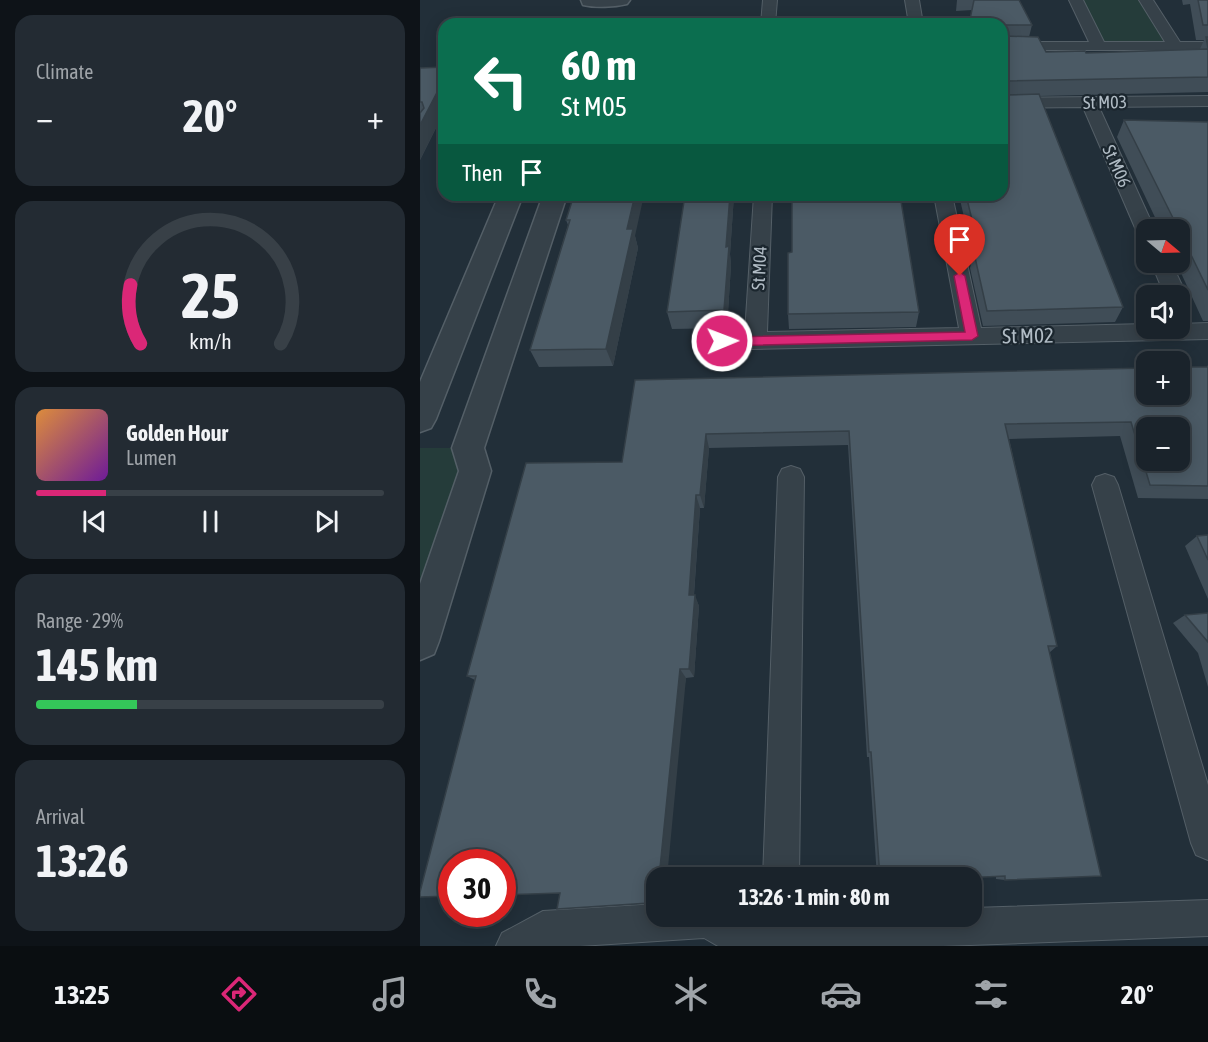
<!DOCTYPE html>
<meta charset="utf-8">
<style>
body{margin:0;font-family:"Asap Condensed",sans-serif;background:#232b33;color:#f1f3f6;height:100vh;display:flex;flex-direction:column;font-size:22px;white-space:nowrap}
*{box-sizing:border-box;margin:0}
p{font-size:20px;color:#9fa4a9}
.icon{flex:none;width:33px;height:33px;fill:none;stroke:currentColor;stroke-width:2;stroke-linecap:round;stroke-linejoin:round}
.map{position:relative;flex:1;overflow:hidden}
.panel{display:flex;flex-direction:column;gap:15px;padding:15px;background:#0e1318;width:420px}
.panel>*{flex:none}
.hud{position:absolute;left:18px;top:18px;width:570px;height:183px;border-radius:18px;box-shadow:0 3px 15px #0003,0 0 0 2px #384047;background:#0b6e4f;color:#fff;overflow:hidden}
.needle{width:39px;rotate:109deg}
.fabs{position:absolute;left:716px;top:219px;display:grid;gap:12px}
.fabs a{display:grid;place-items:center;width:54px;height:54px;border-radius:12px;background:#1a232b;box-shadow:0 3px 15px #0003,0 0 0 2px #384047;font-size:30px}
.speed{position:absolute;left:18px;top:849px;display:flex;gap:12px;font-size:30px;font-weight:700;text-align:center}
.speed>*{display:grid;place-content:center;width:78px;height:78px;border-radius:50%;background:#1a232b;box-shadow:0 3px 15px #0003,0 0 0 2px #384047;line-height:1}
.speed .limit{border:9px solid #d22;background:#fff;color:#111}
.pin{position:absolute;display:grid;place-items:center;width:51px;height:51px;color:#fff;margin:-62px -26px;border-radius:50% 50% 50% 0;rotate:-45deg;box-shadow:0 0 6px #0007}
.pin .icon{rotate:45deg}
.me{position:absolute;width:66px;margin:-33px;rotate:89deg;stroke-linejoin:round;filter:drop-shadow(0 0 4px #0008)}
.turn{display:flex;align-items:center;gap:21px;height:126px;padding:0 24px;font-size:27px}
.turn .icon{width:78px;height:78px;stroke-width:2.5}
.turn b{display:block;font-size:42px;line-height:51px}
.then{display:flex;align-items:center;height:57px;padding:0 24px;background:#0003;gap:12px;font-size:22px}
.big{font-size:45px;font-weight:700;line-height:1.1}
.panel .widget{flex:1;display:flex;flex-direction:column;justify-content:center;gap:9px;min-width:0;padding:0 21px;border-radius:18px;background:#232b33}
.panel .dial{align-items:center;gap:0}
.dial svg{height:156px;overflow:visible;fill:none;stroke:#384047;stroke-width:7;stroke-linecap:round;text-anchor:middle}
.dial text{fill:#f1f3f6;stroke:none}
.song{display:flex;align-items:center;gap:18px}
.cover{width:72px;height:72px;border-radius:9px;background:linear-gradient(135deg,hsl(30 70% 55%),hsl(280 70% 35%))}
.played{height:6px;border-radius:3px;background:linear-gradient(90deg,#db2777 20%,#384047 20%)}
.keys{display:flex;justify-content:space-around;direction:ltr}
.heat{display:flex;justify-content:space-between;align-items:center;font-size:33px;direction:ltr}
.charge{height:9px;border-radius:4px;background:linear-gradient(90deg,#34c759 29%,#384047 0)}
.trip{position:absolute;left:226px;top:867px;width:336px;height:60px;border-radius:18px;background:#1a232b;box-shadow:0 3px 15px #0003,0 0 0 2px #384047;font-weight:700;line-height:60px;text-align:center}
.tabs{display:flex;height:96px;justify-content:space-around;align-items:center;background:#0a0e11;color:#9fa4a9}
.tabs .icon{width:42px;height:42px}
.tabs .active{color:#db2777}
.tabs b{font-size:27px;color:#f1f3f6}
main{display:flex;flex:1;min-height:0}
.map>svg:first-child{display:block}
.green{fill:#253c3a}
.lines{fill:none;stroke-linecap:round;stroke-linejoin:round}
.minor-casing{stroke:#545f67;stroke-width:2}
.tertiary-casing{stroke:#545f67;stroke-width:3}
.minor{fill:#364149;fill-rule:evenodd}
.tertiary{fill:#364149;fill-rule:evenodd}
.wall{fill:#404d57}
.shaded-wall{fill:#343f47}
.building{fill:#4b5a65;stroke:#343f47;stroke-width:1.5;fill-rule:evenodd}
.route{fill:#db2777;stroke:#8e194d;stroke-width:1.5}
.labels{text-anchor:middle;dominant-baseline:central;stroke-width:4.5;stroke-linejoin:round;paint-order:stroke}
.far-street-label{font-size:18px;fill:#b1bcc5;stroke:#1b262e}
.street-label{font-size:21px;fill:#b1bcc5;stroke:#1b262e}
</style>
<main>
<section class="panel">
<div class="widget"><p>Climate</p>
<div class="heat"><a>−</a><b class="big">20°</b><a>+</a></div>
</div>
<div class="widget dial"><svg viewBox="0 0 100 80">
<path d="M14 69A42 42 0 1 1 86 69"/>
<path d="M14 69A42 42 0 0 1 9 39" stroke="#db2777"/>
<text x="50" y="56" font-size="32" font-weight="700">25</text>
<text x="50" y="72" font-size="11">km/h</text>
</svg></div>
<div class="widget">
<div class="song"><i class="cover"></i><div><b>Golden Hour</b><p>Lumen</p></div></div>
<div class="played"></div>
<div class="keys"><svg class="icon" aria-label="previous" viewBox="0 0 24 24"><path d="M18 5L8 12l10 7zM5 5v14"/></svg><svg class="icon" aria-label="pause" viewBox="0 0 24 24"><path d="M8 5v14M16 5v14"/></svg><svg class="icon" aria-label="next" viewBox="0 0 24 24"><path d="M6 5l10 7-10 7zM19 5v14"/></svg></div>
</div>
<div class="widget"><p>Range · 29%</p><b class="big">145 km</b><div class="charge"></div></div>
<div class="widget"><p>Arrival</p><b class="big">13:26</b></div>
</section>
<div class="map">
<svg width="788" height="946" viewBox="0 0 788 946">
<rect width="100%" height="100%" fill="#222f39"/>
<path class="green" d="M656,0H726L755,46H679Z
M0,448H48L0,641Z"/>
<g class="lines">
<g class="minor-casing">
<path id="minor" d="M343,0H357L355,24H341Z
M485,0H499L503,24H489Z
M649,0H663L684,42H745L719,0H733L760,42H788V50H582V42H669Z
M788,96V106L679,107L735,230H726V236L719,234L716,230L663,107L582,108V98Z
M334,195H352L347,332L539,328L514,195H532L561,328L726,324V328H759V324L788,323V339L285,350L277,348L274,342L277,336L285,334L325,333Z
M731,262H751L767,296L763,301L759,302V296H745Z
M371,466L380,469L384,477L379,878H343L358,477L362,469Z
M685,474L694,477L698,485L788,785V860L776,855L771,843L672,485L676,477Z
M788,900V936L523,946H298L284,938L160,946H76L82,933L123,911L237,904V916H552V908Z"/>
</g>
<g class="tertiary-casing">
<path id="tertiary" d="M161,0H210L207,4C194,7 176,8 163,5Z
M79,195H103L16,419L11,428L0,432V382Z
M123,195H147L64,448L71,471L19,641L14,654L0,660V584L39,471L32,448Z"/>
</g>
<use href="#minor" class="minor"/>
<use href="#tertiary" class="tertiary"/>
</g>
<path class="wall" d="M537,0H599L612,25L609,37L626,52L666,53L780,49L784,40H776L770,4L763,5L762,0H788V92L620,96L703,307L695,322L563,326L550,268L553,257L539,195H582L552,10L536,11Z
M24,67V112L0,160V68Z
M704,120L788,122V321H783L756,262H759V230H741L697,137Z
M154,195L215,236L218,248L193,366L119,367L110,350L148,225L146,220Z
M265,195H314L310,254L311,265L307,328L252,329L247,312Z
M372,252L499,312L496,327L369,329L368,314Z
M788,365V499L718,498L700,436L589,439L637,646L629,653L585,880L576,879V876L542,878H457L449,757H447L428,445L289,448L284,508H280L274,595L279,606L274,677L266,678L229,903L140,893L55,680L47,676L202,462L215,380L787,367Z
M788,535V599L765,546L777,536Z
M788,613V687L778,653L753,623L765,615Z"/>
<path class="shaded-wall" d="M24,79V112L0,160V125Z
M215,195H224L215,236L218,248L193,366L186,349L207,229Z
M310,195H314L310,254L311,265L307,328L304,310L306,247Z
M286,434L289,448L284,508L280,495Z
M276,495L280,508L273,606L269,595Z
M275,595L279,606L274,677L269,669Z
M260,669L266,678L247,878H239Z"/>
<path class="building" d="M554,0H599L612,25H584V36L618,37L626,52L665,51L666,53L788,49V77L584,81V92L586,95L619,94L703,307L567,311L554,253H560L546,195H582V24H549Z
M778,0H788V25H783Z
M786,37H788V48Z
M24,67V79L0,125V113L4,108L2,102H0V68Z
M704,120L788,122V290L759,230Z
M154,195H215L207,229H213L186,349L110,350L150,220H146Z
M265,195H310L306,247L309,246L304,310L247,312Z
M372,195H480L499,312L368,314V253L372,252Z
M759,367H788V486L730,485L711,422L585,424L637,646H628L681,876L585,880V876L542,878H460L451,752H449L429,431L286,434L280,495H276L269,595H275L269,669H260L239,878H237L236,908H231L229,903L137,909L140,893L82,895V862H32V896L0,897V892L56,676H47L106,463L202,462L215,380L726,368V394H759ZM726,428H759V460H726Z
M788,535V560L777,536Z
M788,613V642L765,615Z"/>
<path class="route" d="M540,272L545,276L558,336L552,340L302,346L296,341L302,337L545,332L534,276Z"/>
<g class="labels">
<g class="far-street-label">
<text transform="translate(685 102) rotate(-1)">St M03</text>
<text transform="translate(697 166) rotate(66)">St M06</text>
<text transform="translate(339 268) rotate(-87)">St M04</text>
</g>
<g class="street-label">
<text transform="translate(608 335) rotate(-1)">St M02</text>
</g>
</g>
</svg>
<div class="fabs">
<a><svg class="needle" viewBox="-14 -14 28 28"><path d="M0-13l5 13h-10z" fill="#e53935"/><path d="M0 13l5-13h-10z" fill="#9fa4a9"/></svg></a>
<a><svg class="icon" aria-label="sound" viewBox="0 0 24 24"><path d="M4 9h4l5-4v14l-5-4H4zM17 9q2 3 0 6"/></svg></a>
<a>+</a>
<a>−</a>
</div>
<div class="speed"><div class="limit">30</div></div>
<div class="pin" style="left:540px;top:276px;background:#d93025"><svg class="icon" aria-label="arrive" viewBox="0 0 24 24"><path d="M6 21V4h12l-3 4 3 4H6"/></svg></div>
<svg class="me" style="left:302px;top:341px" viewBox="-20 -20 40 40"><circle r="17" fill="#db2777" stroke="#fff" stroke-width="3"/><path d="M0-11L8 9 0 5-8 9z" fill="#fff"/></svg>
<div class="trip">13:26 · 1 min · 80 m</div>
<div class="hud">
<div class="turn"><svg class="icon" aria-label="left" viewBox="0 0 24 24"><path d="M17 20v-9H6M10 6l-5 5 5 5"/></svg><div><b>60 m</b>St M05</div></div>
<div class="then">Then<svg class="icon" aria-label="arrive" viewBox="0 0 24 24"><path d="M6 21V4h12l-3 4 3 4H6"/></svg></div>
</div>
</div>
</main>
<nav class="tabs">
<b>13:25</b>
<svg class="icon active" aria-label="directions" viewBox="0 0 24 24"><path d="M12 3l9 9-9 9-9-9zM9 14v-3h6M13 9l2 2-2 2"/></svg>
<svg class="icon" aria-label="music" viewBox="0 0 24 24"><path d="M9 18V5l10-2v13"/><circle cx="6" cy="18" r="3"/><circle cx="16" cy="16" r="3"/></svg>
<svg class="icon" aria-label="phone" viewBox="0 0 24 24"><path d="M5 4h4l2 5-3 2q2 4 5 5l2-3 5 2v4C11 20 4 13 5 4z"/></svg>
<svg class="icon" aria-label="climate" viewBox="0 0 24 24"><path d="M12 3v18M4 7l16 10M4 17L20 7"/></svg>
<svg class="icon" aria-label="car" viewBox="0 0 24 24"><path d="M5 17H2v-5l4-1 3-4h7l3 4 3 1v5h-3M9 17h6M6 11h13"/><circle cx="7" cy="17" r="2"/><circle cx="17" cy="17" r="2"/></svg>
<svg class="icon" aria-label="filters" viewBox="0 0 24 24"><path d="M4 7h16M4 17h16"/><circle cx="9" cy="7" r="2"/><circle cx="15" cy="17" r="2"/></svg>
<b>20°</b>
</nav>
